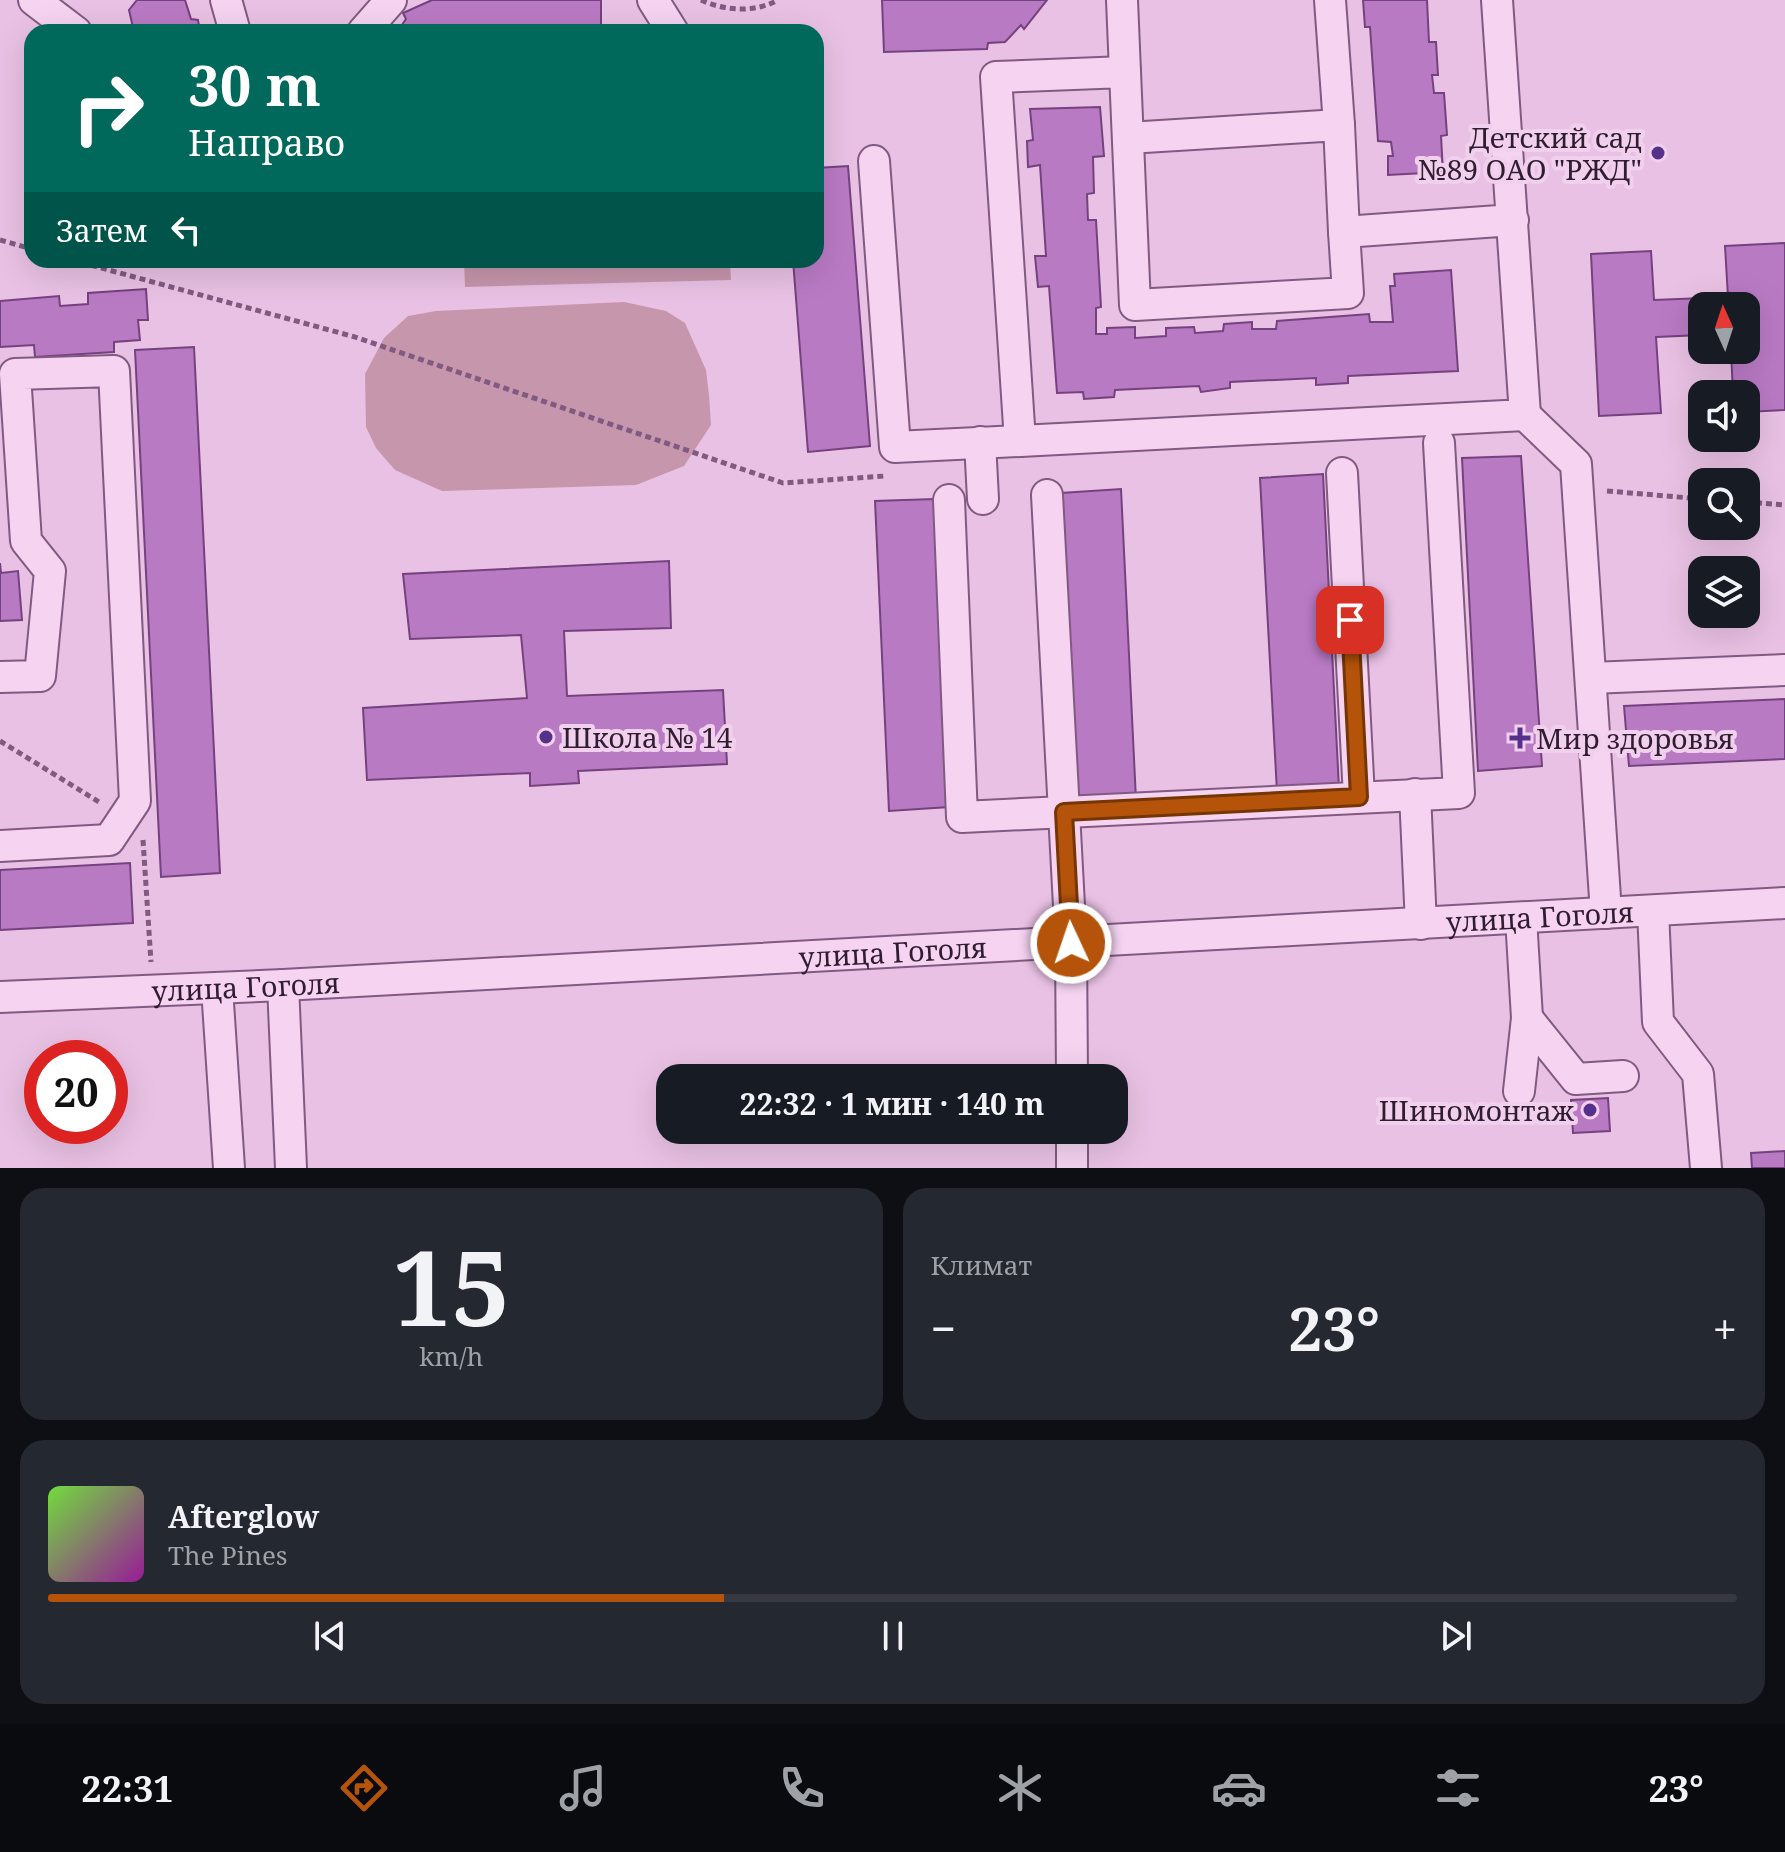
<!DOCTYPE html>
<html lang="ru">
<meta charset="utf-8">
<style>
body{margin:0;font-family:"Noto Serif",serif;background:#242831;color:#f1f3f6;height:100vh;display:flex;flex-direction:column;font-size:30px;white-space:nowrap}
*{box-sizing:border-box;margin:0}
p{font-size:26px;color:#9ea1a6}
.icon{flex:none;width:44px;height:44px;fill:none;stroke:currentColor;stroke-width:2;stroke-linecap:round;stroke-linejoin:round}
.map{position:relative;height:1168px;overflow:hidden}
.side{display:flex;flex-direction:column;gap:20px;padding:20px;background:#0d0f14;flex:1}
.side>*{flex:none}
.banner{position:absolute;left:24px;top:24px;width:800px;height:244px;border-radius:24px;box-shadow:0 8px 32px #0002;background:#00695c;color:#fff;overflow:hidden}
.needle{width:52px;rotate:357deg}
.tools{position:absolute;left:1688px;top:292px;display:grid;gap:16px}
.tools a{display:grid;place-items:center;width:72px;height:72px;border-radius:16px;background:#171b24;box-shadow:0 8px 32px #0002;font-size:40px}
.speed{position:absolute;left:24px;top:1040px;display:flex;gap:16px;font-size:40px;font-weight:700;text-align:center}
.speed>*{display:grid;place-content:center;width:104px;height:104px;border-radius:50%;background:#171b24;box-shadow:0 8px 32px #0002;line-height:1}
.speed .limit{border:12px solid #d22;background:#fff;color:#111}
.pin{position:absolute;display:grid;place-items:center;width:68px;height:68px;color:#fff;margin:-34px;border-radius:16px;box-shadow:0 4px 12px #0006}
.me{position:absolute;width:88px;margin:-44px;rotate:357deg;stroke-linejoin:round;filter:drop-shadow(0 0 6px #0008)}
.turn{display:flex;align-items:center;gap:28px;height:168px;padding:0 32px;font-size:36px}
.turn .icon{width:104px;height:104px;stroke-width:2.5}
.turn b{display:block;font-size:56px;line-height:68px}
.then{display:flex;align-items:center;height:76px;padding:0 32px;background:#0003;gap:16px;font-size:30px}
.big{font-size:60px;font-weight:700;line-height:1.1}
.side .tile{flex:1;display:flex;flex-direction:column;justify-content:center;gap:12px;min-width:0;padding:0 28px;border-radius:24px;background:#242831}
.side .dial{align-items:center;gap:0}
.dial b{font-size:104px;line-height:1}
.song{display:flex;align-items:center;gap:24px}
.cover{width:96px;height:96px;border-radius:12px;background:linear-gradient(135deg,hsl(100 70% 55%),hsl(300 70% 35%))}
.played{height:8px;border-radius:4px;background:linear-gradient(90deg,#b45309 40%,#363941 40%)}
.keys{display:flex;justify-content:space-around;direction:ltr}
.heat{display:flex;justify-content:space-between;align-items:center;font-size:44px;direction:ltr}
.side .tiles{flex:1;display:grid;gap:20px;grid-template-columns:1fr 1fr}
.tile:last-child{grid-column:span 2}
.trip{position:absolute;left:656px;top:1064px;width:472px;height:80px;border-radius:24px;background:#171b24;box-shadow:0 8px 32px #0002;font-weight:700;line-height:80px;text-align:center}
.tab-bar{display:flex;height:128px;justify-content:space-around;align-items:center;background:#090b0e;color:#9ea1a6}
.tab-bar .icon{width:56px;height:56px}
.tab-bar .on{color:#b45309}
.tab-bar b{font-size:36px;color:#f1f3f6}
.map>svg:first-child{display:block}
.green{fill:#c696ac}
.building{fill:#b97ac4;stroke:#74427e;stroke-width:2}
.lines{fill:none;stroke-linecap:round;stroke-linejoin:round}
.minor-casing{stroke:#805a81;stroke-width:34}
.path{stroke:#805a81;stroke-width:5;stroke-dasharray:6 4;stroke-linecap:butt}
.minor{stroke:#f5d3f1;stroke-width:30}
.route-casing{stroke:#753606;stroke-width:20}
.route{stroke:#b45309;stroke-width:14}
.poi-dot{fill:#56308b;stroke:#f1d0ed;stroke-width:3}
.labels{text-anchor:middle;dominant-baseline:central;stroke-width:8;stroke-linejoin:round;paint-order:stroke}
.poi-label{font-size:28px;fill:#301d32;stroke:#f1d0ed;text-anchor:end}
.street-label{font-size:28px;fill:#301d32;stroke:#f1d0ed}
</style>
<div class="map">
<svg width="1785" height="1168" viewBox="0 0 1785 1168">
<rect width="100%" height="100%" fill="#e9c1e4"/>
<path class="green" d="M464,260H730L731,280L465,287Z
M624,302L666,311L685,323L706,370L709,395L711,425L684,466L636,485L442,491L395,470L376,448L366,427L365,374L384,338L408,316L436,311Z"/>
<path class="building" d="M137,0H185L191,19L198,20L200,32H134L129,10Z
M432,0H601V32H397L406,19L403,13Z
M882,0H1047L1024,29L1021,25L1005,42L988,43L987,49L884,52Z
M1363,0H1427L1429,42H1436L1438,75H1432L1434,93H1444L1447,135L1441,136L1443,172L1388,175V156H1393L1391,142L1378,141L1370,27H1365Z
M1100,107L1104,156L1093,157L1094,193L1087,194L1088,220H1096L1101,307L1096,308V334H1107V328L1135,327V338L1166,336V328L1194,327L1195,333L1223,331L1224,324L1252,322V329H1276L1277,321L1369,314L1370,322H1393L1390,286H1395L1394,274L1451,270L1458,371L1348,376V383L1316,385V378L1230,382V388L1201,392L1199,386L1115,390L1114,397L1084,399L1083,392L1057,393L1049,286L1038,287L1035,256H1046L1040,165L1028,167L1027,141L1033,140L1030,109Z
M848,166L870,446L808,452L793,260H816V168Z
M1785,243V410L1746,412V394H1733L1731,350H1746V306H1702V335L1656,337L1661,413L1599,416L1591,254L1651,251L1654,300L1728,297L1725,246Z
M146,289L148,320H138L140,340L114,342V352L35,357L34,345L0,347V301L59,296L60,306L88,304V293Z
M194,347L220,873L161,877L135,350Z
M1521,456L1542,766L1478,771L1462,458Z
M1323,474L1339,789L1277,792L1260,478Z
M1121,489L1136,800L1078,801L1061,493Z
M934,499L949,807L889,811L875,501Z
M669,561L671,628L564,631L567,696L723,690L727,764L578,771L579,783L530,786V773L367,780L363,708L527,698L521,635L410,639L403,574Z
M0,563L1,573L18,571L22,620L0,621Z
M1785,699V759L1629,766L1624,706Z
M130,863L133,923L0,930V870Z
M1608,1098L1610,1131L1573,1133L1571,1100Z
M1785,1151V1168H1752L1751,1153Z"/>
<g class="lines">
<g class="minor-casing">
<g id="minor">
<path d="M34,0L76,32"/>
<path d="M226,0L235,32"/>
<path d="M653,0L673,32"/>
<path d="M1122,0L1125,72"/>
<path d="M1330,0L1339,125"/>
<path d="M1497,0L1525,415L1020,441L996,77L1125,72L1135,305L1348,293L1344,232L1513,220"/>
<path d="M363,32L391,0"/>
<path d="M1128,138L1339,125L1344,232"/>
<path d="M874,161L895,447L1020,441"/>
<path d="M1525,415L1576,464L1606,913"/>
<path d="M980,442L983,499"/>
<path d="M1342,473L1359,797"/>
<path d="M1047,495L1071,943L1072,1078"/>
<path d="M949,500L962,817L1459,793L1439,443"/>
<path d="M0,677L40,676L50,571L26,541L15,374L114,371L135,801L109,840L0,846"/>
<path d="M1591,678L1785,670"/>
<path d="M1415,794L1421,924"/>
<path d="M1653,911L1658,1022L1698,1074L1706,1168"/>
<path d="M283,985L291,1168"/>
<path d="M217,988L229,1168"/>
<path id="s1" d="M0,997L283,985L1785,903"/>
<path d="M1527,1018L1576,1079L1623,1076"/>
<path d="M1519,1091L1527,1018L1521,918"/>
<path d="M1072,1130V1168"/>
</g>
</g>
<path class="path" d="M701,0C725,11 755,13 778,0
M0,240L32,249
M72,260L355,337L783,483L885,476
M1607,491L1702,499
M1746,502L1785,505
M0,741L99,802
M143,840L151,962"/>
<use href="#minor" class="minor"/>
</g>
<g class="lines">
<g class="route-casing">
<path id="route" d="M1071,943L1064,812L1359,797L1350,620"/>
</g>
<use href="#route" class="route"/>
</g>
<g class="poi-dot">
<circle cx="1658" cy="153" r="8"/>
<circle cx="546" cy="737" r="8"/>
<path d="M1516 726h8v8h8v8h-8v8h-8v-8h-8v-8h8z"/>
<circle cx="1590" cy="1110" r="8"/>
</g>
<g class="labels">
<g class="poi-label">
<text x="1642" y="137">Детский сад<tspan x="1642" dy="32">№89 ОАО "РЖД"</tspan></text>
<text x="562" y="737" text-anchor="start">Школа № 14</text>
<text x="1536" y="738" text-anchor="start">Мир здоровья</text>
<text x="1574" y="1110">Шиномонтаж</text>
</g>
<g class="street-label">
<text stroke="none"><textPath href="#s1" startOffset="1542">улица Гоголя</textPath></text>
<text stroke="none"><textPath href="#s1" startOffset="894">улица Гоголя</textPath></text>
<text stroke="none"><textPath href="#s1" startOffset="246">улица Гоголя</textPath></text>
</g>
</g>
</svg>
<div class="tools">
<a><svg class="needle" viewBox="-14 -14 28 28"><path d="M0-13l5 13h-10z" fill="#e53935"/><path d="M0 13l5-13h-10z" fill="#9ea1a6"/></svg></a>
<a><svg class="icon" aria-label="sound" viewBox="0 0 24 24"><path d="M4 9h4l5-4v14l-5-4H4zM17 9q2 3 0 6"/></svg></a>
<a><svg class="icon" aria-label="search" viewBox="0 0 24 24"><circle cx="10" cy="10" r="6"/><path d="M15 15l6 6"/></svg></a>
<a><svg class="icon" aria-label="layers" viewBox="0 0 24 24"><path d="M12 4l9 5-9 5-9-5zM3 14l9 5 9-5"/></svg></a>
</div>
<div class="speed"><div class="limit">20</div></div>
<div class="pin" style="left:1350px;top:620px;background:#d93025"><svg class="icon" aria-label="arrive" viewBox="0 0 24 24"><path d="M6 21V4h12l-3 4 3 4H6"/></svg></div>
<svg class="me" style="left:1071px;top:943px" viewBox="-20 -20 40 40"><circle r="17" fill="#b45309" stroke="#fff" stroke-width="3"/><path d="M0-11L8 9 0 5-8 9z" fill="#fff"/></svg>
<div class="trip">22:32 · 1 мин · 140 m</div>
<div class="banner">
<div class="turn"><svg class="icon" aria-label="right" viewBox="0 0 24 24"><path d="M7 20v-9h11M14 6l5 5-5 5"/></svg><div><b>30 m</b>Направо</div></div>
<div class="then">Затем<svg class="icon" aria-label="left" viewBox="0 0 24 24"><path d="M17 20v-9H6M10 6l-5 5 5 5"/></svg></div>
</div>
</div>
<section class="side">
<div class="tiles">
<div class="tile dial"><b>15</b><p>km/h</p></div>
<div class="tile"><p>Климат</p>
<div class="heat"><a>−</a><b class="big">23°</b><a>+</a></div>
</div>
<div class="tile">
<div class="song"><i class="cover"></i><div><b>Afterglow</b><p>The Pines</p></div></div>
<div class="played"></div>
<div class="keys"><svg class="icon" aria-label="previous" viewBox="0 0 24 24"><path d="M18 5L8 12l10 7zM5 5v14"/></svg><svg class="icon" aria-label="pause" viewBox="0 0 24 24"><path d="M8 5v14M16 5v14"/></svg><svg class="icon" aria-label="next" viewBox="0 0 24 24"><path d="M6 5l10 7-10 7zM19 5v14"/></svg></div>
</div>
</div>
</section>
<nav class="tab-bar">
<b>22:31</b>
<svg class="icon on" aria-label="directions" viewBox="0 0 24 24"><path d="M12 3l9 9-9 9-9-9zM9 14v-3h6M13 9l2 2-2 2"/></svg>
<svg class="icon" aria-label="music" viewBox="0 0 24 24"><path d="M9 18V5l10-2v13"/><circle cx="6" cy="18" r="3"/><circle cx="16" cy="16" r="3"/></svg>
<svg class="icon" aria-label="phone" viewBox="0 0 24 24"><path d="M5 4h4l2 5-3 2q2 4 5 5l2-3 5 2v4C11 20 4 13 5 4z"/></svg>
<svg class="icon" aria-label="climate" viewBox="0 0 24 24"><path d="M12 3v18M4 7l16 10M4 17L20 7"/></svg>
<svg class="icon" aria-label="car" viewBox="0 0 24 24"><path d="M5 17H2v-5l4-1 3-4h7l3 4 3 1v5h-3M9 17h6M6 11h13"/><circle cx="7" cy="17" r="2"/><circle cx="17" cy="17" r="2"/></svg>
<svg class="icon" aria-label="filters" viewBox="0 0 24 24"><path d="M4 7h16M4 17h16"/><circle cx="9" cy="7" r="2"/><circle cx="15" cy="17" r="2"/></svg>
<b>23°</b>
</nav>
